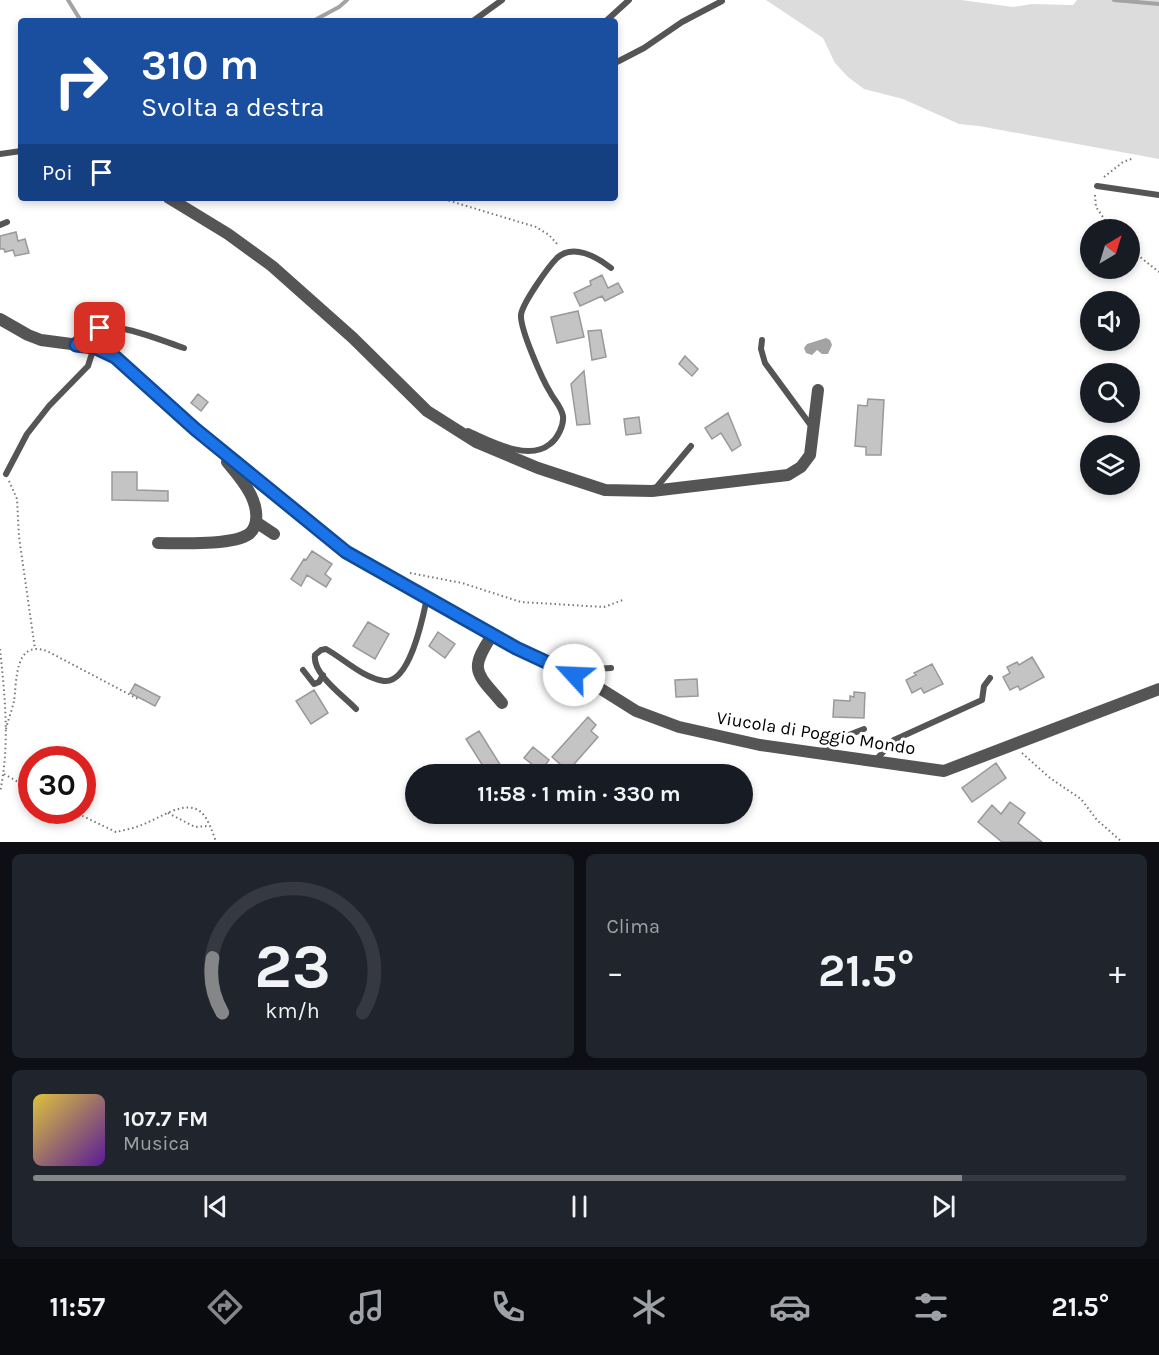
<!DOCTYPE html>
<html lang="it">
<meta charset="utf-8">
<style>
body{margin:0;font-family:Karla,sans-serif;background:#20242c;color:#f1f3f6;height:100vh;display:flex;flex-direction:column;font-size:22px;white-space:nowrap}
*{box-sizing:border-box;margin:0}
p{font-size:20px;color:#9ea1a6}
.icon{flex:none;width:33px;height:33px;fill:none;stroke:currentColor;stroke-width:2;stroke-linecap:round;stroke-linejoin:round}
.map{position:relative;height:842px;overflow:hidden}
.sheet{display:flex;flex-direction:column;gap:12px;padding:12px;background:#0d0f14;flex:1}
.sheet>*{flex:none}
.hud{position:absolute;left:18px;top:18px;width:600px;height:183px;border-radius:6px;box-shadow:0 3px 9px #0003;background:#1a4fa0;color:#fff;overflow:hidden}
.needle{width:39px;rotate:38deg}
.controls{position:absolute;left:1080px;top:219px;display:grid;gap:12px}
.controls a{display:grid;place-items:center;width:60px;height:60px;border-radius:50%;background:#171b24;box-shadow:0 3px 9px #0003;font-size:30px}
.speed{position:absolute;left:18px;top:746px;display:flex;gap:12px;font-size:30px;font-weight:700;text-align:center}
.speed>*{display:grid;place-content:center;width:78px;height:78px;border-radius:50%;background:#171b24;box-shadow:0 3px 9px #0003;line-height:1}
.speed .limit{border:9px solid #d22;background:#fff;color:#111}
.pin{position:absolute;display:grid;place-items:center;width:51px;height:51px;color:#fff;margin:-26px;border-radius:12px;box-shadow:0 3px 9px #0006}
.me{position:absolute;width:66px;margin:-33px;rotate:295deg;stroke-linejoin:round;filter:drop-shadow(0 0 4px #0008)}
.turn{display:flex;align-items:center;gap:21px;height:126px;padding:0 24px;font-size:27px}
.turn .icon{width:78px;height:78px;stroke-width:2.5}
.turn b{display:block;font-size:42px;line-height:51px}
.then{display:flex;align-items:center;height:57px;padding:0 24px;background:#0003;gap:12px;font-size:22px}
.big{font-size:45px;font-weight:700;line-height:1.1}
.sheet .widget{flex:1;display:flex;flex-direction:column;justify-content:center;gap:9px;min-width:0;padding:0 21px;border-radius:9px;background:#20242c}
.sheet .dial{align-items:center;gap:0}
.dial svg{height:156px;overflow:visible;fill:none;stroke:#363941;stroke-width:7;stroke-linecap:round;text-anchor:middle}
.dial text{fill:#f1f3f6;stroke:none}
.song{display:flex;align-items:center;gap:18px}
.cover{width:72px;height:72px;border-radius:9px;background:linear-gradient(135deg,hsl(50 70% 55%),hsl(270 70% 35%))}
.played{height:6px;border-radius:3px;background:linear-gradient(90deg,#858687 85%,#363941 85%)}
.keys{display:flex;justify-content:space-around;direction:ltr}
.heat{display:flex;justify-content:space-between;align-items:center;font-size:33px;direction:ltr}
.sheet .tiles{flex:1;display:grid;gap:12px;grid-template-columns:1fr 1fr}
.widget:last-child{grid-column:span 2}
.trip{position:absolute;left:405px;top:764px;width:348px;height:60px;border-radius:30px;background:#171b24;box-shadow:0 3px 9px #0003;font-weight:700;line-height:60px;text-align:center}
.tab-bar{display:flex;height:96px;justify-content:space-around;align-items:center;background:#090b0e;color:#9ea1a6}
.tab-bar .icon{width:42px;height:42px}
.tab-bar .selected{color:#858687}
.tab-bar b{font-size:27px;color:#f1f3f6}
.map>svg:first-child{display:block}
.green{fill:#dcdcdc}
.water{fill:#a3a3a3}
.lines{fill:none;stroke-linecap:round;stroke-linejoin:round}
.stream{stroke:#a3a3a3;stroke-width:4}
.building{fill:#c4c4c4;stroke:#999;stroke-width:1.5}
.path{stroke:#777;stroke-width:2;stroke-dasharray:1.5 3;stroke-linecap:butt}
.lane{stroke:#555;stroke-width:6}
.street{stroke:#555;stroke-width:12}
.route-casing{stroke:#114b97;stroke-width:15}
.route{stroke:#1a73e8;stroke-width:10}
.labels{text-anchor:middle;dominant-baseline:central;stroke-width:6;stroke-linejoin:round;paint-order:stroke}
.street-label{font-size:18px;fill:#000;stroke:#fff}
</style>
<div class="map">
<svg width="1159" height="842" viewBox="0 0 1159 842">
<rect width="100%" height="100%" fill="#fff"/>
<path class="green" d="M766,0H961L1013,7L1032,4L1073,5L1077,0H1159V159L979,126L959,124L903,99L864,89L848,77L835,63L823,38Z"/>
<path class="water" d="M826,338L830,340L832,345L828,354H822L817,350L812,355L806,353L804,348L807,344Z"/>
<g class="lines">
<path class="stream" d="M68,0L81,21
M1114,0L1159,4
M313,21L339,7L347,0"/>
</g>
<path class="building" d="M16,232L18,241L25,239L29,253L15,256L13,250L5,252L4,249H0V236Z
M602,275L608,288L618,283L623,292L605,301L602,296L580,306L574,293L591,285L590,281Z
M578,311L584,337L557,343L551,317Z
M601,330L606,357L592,360L588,331Z
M685,356L698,369L692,376L679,364Z
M584,371L590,424L577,425L571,384Z
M198,394L208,402L201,411L191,403Z
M868,399L884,400L881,455H866V447L855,446L858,405L867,406Z
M728,413L741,445L732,451L721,433L712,439L705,428Z
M639,417L641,433L626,435L624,419Z
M112,472H137V490L168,491V501L112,500Z
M312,551L332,564L325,574L331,579L326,587L307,575L301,586L291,579L304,559L306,560Z
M368,622L389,634L375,659L353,646Z
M438,632L455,644L445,658L429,646Z
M1032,657L1044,677L1020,690L1018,686L1010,690L1003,677L1010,673L1007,667L1017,662L1019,665Z
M932,664L943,684L924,693L921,688L912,693L906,680L916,675L914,673Z
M697,679L698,696L676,697L675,680Z
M135,684L160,697L155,706L130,693Z
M314,690L328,713L311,724L296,701Z
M854,692L865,693L864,718L833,717L834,700L850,701V696L854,697Z
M588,717L596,725L591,731L598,737L568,771L552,757Z
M479,731L506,774H488L466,739Z
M533,747L549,760L541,771L524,758Z
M996,763L1006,778L972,802L962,788Z
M1010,802L1025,813L1018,823L1042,842H1002L978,822L992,805L1001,814Z"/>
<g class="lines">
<path class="path" d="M1104,177L1123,162L1134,158
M1095,195L1096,207L1112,230
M440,198L536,227L549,235L558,245
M1130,249L1159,272
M9,481L17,499L19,537L35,649
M410,573L462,583L521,602L604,607L623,600
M0,649C5,696 10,745 0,792
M6,729C8,720 12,710 14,701C17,682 14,639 47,651L138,699
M1022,753L1050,778L1081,799L1097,820L1122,842
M4,774L32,790
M70,810L116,832C125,830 135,828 144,824C160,818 185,799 201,812C208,818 213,833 216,842
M168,813L195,827L207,826"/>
<path class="lane" d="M473,21L502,0
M606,21L629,0
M615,63L644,48L682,22L722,1
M0,154L21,151
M1097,186L1159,195
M0,225L7,222
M762,340L761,349L765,363L812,427
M76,344C83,337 89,330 99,328C122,323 162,341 184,348
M468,431C491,441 528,462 550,444C558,438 564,425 563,416C561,406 554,400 550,392C542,379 520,329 521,315C522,304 548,267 557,258C573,243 597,257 611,268
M6,474L27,434L49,406L88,366L94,347
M655,489L691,446
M303,670L314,684L319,682L323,675
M575,675L595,669L611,668
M356,709C344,696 312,674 315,655L321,650L326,649C344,659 363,678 384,681C410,684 423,617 427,598
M820,752L841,738L864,729
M874,762L894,740L982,700L984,686L990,678"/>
<path class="street" d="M169,198L228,234L272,266L353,338L427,411L476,442L538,468L605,490L652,491L788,475L801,467L810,455L818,390
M0,319L28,335L41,340L94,347L115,357L195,429L347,552L516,648L593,684L636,711L679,727L760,745L944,771L1159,689
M256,522L274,534
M158,543C179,543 232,546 249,534C259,526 257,510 253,500C248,486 236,473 227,462
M493,634C468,671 476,672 502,703"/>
</g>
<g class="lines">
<g class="route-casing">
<path id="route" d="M100,328L87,333L76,345L94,347L115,357L195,429L346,552L516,648L574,675"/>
</g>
<use href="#route" class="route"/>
</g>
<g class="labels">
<g class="street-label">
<text transform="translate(816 733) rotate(9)">Viucola di Poggio Mondo</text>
</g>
</g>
</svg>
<div class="controls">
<a><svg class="needle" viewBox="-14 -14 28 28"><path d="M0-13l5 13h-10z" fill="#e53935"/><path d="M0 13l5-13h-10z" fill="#9ea1a6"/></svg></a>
<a><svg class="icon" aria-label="sound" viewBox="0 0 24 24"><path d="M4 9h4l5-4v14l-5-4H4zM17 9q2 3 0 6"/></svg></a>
<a><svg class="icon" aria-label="search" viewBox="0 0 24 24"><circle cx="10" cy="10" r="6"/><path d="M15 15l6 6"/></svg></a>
<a><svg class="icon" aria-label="layers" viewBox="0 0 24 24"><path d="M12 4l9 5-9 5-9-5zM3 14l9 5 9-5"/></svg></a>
</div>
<div class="speed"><div class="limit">30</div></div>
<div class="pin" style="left:100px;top:328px;background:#d93025"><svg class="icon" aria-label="arrive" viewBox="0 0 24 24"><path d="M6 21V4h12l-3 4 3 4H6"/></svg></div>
<svg class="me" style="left:574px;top:675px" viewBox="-20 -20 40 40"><circle r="19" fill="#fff"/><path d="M0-13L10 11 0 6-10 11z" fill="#1a73e8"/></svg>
<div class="trip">11:58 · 1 min · 330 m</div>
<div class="hud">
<div class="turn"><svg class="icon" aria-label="right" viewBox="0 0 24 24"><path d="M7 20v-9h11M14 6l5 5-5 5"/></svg><div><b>310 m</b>Svolta a destra</div></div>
<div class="then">Poi<svg class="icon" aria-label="arrive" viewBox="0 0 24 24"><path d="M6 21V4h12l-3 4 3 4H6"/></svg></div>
</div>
</div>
<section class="sheet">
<div class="tiles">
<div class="widget dial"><svg viewBox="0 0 100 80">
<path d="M14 69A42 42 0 1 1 86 69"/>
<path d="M14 69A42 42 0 0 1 9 41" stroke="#858687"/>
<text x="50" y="56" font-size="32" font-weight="700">23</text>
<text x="50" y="72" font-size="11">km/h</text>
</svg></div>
<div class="widget"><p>Clima</p>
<div class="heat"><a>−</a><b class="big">21.5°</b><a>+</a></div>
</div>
<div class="widget">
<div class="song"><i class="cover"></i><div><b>107.7 FM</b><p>Musica</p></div></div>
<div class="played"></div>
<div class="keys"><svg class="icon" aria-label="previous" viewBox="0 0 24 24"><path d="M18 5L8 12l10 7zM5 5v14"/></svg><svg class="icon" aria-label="pause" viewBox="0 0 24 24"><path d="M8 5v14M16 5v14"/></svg><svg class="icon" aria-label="next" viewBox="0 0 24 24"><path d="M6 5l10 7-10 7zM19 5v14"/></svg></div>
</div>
</div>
</section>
<nav class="tab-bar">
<b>11:57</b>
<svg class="icon selected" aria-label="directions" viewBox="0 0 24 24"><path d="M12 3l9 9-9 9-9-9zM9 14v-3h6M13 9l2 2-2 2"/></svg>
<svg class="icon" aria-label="music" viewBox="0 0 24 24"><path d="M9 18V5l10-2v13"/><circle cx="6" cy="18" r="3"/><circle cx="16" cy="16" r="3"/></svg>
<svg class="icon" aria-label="phone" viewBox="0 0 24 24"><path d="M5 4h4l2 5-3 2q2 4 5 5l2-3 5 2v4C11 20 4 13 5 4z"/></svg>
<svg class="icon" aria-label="climate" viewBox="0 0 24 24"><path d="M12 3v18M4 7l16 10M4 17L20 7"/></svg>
<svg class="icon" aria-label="car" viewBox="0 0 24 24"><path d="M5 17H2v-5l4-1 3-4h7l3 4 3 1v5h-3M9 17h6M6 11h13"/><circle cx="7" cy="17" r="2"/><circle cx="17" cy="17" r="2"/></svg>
<svg class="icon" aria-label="filters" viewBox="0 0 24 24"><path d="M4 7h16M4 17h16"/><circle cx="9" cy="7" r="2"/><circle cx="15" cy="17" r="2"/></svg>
<b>21.5°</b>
</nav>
